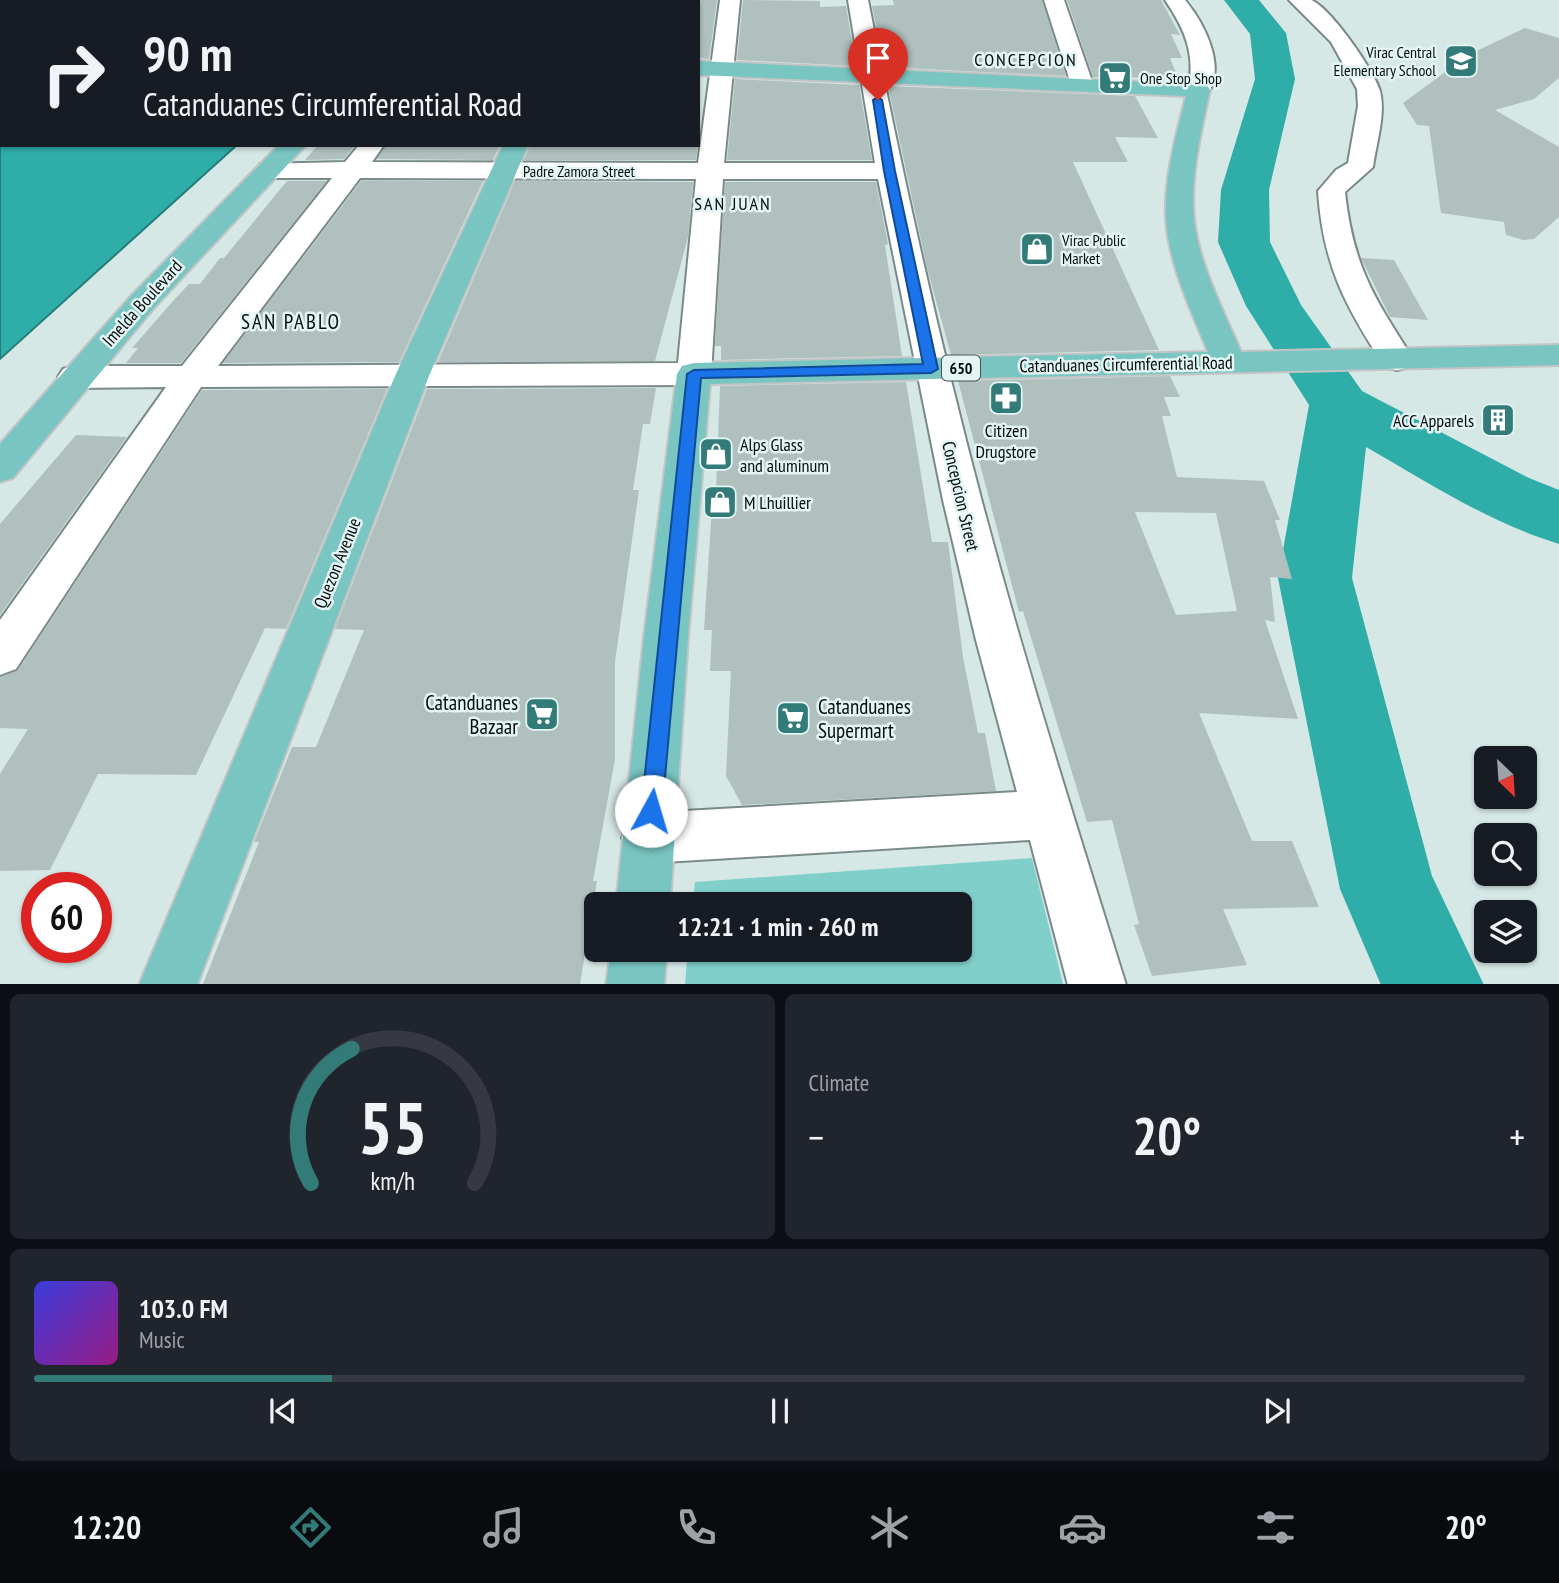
<!DOCTYPE html>
<meta charset="utf-8">
<style>
body{margin:0;font-family:"PT Sans Narrow",sans-serif;background:#20242c;color:#f1f3f6;height:100vh;display:flex;flex-direction:column;font-size:26px;white-space:nowrap}
*{box-sizing:border-box;margin:0}
p{font-size:23px;color:#9ea1a6}
.icon{flex:none;width:38px;height:38px;fill:none;stroke:currentColor;stroke-width:2;stroke-linecap:round;stroke-linejoin:round}
.map{position:relative;height:984px;overflow:hidden}
.details{display:flex;flex-direction:column;gap:10px;padding:10px;background:#0d0f14;flex:1}
.details>*{flex:none}
.banner{position:absolute;left:0px;top:0px;width:700px;height:147px;box-shadow:0 2px 5px #0004;background:#171b24;color:#f1f3f6;overflow:hidden}
.needle{width:46px;rotate:155deg}
.tools{position:absolute;left:1474px;top:746px;display:grid;gap:14px}
.tools a{display:grid;place-items:center;width:63px;height:63px;border-radius:10px;background:#171b24;box-shadow:0 2px 5px #0004;font-size:35px}
.speed{position:absolute;left:21px;top:872px;display:flex;gap:14px;font-size:35px;font-weight:700;text-align:center}
.speed>*{display:grid;place-content:center;width:91px;height:91px;border-radius:50%;background:#171b24;box-shadow:0 2px 5px #0004;line-height:1}
.speed .limit{border:10px solid #d22;background:#fff;color:#111}
.pin{position:absolute;display:grid;place-items:center;width:60px;height:60px;color:#fff;margin:-72px -30px;border-radius:50% 50% 50% 0;rotate:-45deg;box-shadow:0 0 7px #0007}
.pin .icon{rotate:45deg}
.me{position:absolute;width:77px;margin:-38px;rotate:6deg;stroke-linejoin:round;filter:drop-shadow(0 0 5px #0008)}
.turn{display:flex;align-items:center;gap:24px;height:147px;padding:0 28px;font-size:32px}
.turn .icon{width:91px;height:91px;stroke-width:2.5}
.turn b{display:block;font-size:49px;line-height:60px}
.big{font-size:52px;font-weight:700;line-height:1.1}
.details .card{flex:1;display:flex;flex-direction:column;justify-content:center;gap:10px;min-width:0;padding:0 24px;border-radius:10px;background:#20242c}
.details .dial{align-items:center;gap:0}
.dial svg{height:182px;overflow:visible;fill:none;stroke:#363941;stroke-width:7;stroke-linecap:round;text-anchor:middle}
.dial text{fill:#f1f3f6;stroke:none}
.song{display:flex;align-items:center;gap:21px}
.cover{width:84px;height:84px;border-radius:10px;background:linear-gradient(135deg,hsl(240 70% 55%),hsl(310 70% 35%))}
.played{height:7px;border-radius:4px;background:linear-gradient(90deg,#327b78 20%,#363941 20%)}
.keys{display:flex;justify-content:space-around;direction:ltr}
.heat{display:flex;justify-content:space-between;align-items:center;font-size:38px;direction:ltr}
.details .tiles{flex:1;display:grid;gap:10px;grid-template-columns:1fr 1fr}
.card:last-child{grid-column:span 2}
.trip{position:absolute;left:584px;top:892px;width:388px;height:70px;border-radius:10px;background:#171b24;box-shadow:0 2px 5px #0004;font-weight:700;line-height:70px;text-align:center}
.tab-bar{display:flex;height:112px;justify-content:space-around;align-items:center;background:#090b0e;color:#9ea1a6}
.tab-bar .icon{width:49px;height:49px}
.tab-bar .on{color:#327b78}
.tab-bar b{font-size:32px;color:#f1f3f6}
.map>svg:first-child{display:block}
.green{fill:#80cfcb}
.water{fill:#2fada9;stroke:#237d7a;stroke-width:2}
.lines{fill:none;stroke-linecap:round;stroke-linejoin:round}
.river{fill:#2fada9;fill-rule:evenodd}
.building{fill:#afc0bf;fill-rule:evenodd}
.minor-casing{stroke:#7a8a89;stroke-width:4}
.major-casing{stroke:#c3c5c5;stroke-width:4}
.minor{fill:#fff;fill-rule:evenodd}
.major{fill:#78c5c2;fill-rule:evenodd}
.route{fill:#1a73e8;stroke:#114b97;stroke-width:2}
.labels{text-anchor:middle;dominant-baseline:central;stroke-width:5;stroke-linejoin:round;paint-order:stroke}
.far-poi-label{font-size:16px;fill:#070d0c;stroke:#e3f5f4;text-anchor:start}
.far-street-label{font-size:16px;fill:#070d0c;stroke:#e3f5f4}
.shield{fill:#e3f5f4;stroke:#495352;stroke-width:2}
.shield-label{font-size:16px;font-weight:bold;fill:#070d0c}
.far-quarter-label{font-size:18px;letter-spacing:2px;fill:#070d0c;stroke:#e3f5f4}
.street-label{font-size:18px;fill:#070d0c;stroke:#e3f5f4}
.poi-label{font-size:18px;fill:#070d0c;stroke:#e3f5f4;text-anchor:start}
.quarter-label{font-size:21px;letter-spacing:2px;fill:#070d0c;stroke:#e3f5f4}
.near-poi-label{font-size:21px;fill:#070d0c;stroke:#e3f5f4;text-anchor:end}
</style>
<div class="map">
<svg width="1559" height="985" viewBox="0 0 1559 985">
<rect width="100%" height="100%" fill="#d6e8e6"/>
<path class="green" d="M1032,858L1063,984H685L688,950H961V905H693L695,882Z"/>
<path class="water" d="M0,0H407L2,2V145H237L0,359Z"/>
<g class="lines">
<path class="river" d="M1224,0H1259L1286,33L1295,79L1269,190L1270,242L1301,305L1362,391L1529,478L1559,490V544C1490,523 1429,483 1366,447L1352,578L1432,876L1484,985H1381L1340,889L1278,578L1309,405L1246,306L1218,242L1221,190L1255,79L1250,34Z"/>
</g>
<path class="building" d="M698,0H717L709,59L698,58Z
M743,0L820,1V7L846,6L856,66L737,60Z
M893,0H1042L1066,76L884,67L872,6L894,5Z
M1067,0H1161L1180,35L1171,34L1182,58H1170L1178,78L1093,77Z
M1525,28L1559,38V78L1534,99L1495,110L1559,147V217L1534,239L1523,240L1506,235L1504,222L1441,213L1429,126L1417,125L1403,103L1470,54Z
M735,79L859,85L872,160H727Z
M888,86L1135,96L1158,138L1115,137L1128,162H1073L1159,350L951,355L927,268Z
M318,145H355L344,159L305,160Z
M386,145H405L403,147H499L493,160L377,159Z
M530,145L592,146L698,145L696,160H524Z
M287,181H327L181,363H126L138,348H132L173,301L189,284H200L220,258H224Z
M361,181H483L399,362L223,363Z
M515,181L693,182L688,237L655,361L438,362Z
M725,182H876L888,244L885,245L902,356L721,360V346H715Z
M1361,258L1394,260L1428,320L1390,317Z
M1170,376L1180,397H1164L1171,416H1162L1177,477L1264,481L1280,520H1275L1292,579L1270,577L1275,622L1265,620L1298,719L1199,713L1252,841H1292L1319,907L1223,909L1247,965L1152,976L1134,925L1139,924L1112,820L1087,822L1023,611L1019,612L958,381ZM1135,512L1216,513L1237,611L1176,615Z
M906,382L932,542H948L963,657L978,733H985L996,791L742,805L726,776L731,671H710L712,630H704L713,491H716L720,386Z
M656,388L650,424H643L633,490H639L615,662V759L593,881H597L580,984H203L259,842H254L292,747H316L364,630L335,629L427,389Z
M387,389L286,629L265,628L196,775L98,774L50,870L0,871V774L28,729L0,728V677L18,670L202,390Z
M76,435L127,437L0,615V524Z"/>
<g class="lines">
<g class="minor-casing">
<path id="minor" d="M581,0H601L580,2Z
M720,0H740L724,163H875L848,0H868C901,168 938,336 982,502C1025,664 1076,824 1126,985H1068L1030,840L648,863L630,856L622,838L630,820L648,813L1017,792L976,640L943,500L878,179H723L711,374L706,382L694,385L201,387L16,669L0,675V620L166,387L75,388L63,385L58,377L63,369L75,366H182L332,178H269L260,176L256,170L260,164L345,162L359,145H384L372,162L698,163ZM360,178L696,179L678,363L218,366Z
M1044,0H1064L1093,84L1090,89H1074L1071,84Z
M1165,0H1185C1204,23 1227,66 1207,95H1191L1188,90C1196,55 1185,29 1165,0Z
M1289,0C1295,0 1306,0 1311,0C1330,7 1375,72 1380,91C1386,114 1376,144 1373,167L1345,192C1353,267 1375,299 1414,360L1409,367L1397,370L1385,367C1345,306 1323,265 1318,191L1336,170L1348,163L1358,106L1357,89L1331,42Z"/>
</g>
<g class="major-casing">
<path id="major" d="M438,0H458L436,2Z
M698,61L1207,85L1210,90C1201,132 1190,176 1194,219C1199,265 1223,309 1241,352L1559,345V365L710,384L688,637L670,905H616L644,637L677,374L682,366L694,363L1208,352C1191,310 1169,265 1166,219C1164,177 1176,136 1186,96L698,75Z
M279,145H306L153,309L13,478L0,482V444L131,296Z
M503,145H528L429,376L197,985H139L395,376Z
M611,950H667L664,985H606Z"/>
</g>
<use href="#minor" class="minor"/>
<use href="#major" class="major"/>
</g>
<path class="route" d="M878,97L882,100L895,171L938,369L931,373L701,378L662,811L659,818L651,821L644,818L641,811L687,374L694,370L923,364L884,171L873,100Z"/>
<defs>
<g id="school-square" transform="scale(1.75)"><rect x="-9" y="-9" width="18" height="18" rx="4" fill="#327b78" stroke="#e3f5f4"/><path d="M0-5L7-2L0 1L-7-2ZM-4 1L0 2.5L4 1V4Q0 6-4 4Z" fill="#fff"/></g>
<g id="supermarket-square" transform="scale(1.75)"><rect x="-9" y="-9" width="18" height="18" rx="4" fill="#327b78" stroke="#e3f5f4"/><path d="M-6-5.5h2.5l.6 2H6L4.5 2H-2.5L-4.4-4H-6ZM-1.5 3.2a1.3 1.3 0 1 0 .1 0ZM3 3.2a1.3 1.3 0 1 0 .1 0Z" fill="#fff"/></g>
<g id="shop-square" transform="scale(1.75)"><rect x="-9" y="-9" width="18" height="18" rx="4" fill="#327b78" stroke="#e3f5f4"/><path d="M-5-2.5h2.3a2.7 3.5 0 0 1 5.4 0H5L5.5 6h-11ZM-1.5-2.5h3a1.5 2.3 0 0 0-3 0Z" fill="#fff"/></g>
<g id="pharmacy-square" transform="scale(1.75)"><rect x="-9" y="-9" width="18" height="18" rx="4" fill="#327b78" stroke="#e3f5f4"/><path d="M-2-6h4v4h4v4h-4v4h-4v-4h-4v-4h4Z" fill="#fff"/></g>
<g id="building-square" transform="scale(1.75)"><rect x="-9" y="-9" width="18" height="18" rx="4" fill="#327b78" stroke="#e3f5f4"/><path d="M-4-6H4V6H1V3H-1V6H-4ZM-2.5-4.3h1.7v1.8h-1.7ZM.8-4.3h1.7v1.8H.8ZM-2.5-1h1.7V.8h-1.7ZM.8-1h1.7V.8H.8Z" fill="#fff"/></g>
</defs>
<g fill-rule="evenodd">
<use href="#school-square" x="1461" y="61"/>
<use href="#supermarket-square" x="1115" y="78"/>
<use href="#shop-square" x="1037" y="249"/>
<use href="#pharmacy-square" x="1006" y="398"/>
<use href="#building-square" x="1498" y="420"/>
<use href="#shop-square" x="716" y="454"/>
<use href="#shop-square" x="720" y="502"/>
<use href="#supermarket-square" x="542" y="714"/>
<use href="#supermarket-square" x="793" y="718"/>
</g>
<g class="labels">
<g class="far-poi-label">
<text x="1436" y="52" text-anchor="end">Virac Central<tspan x="1436" dy="18">Elementary School</tspan></text>
<text x="1140" y="78">One Stop Shop</text>
<text x="1062" y="240">Virac Public<tspan x="1062" dy="18">Market</tspan></text>
</g>
<g class="far-street-label">
<text x="579" y="171">Padre Zamora Street</text>
</g>
<rect class="shield" x="942" y="355.5" width="38" height="25" rx="5"/>
<g class="shield-label">
<text x="961" y="368">650</text>
</g>
<g class="far-quarter-label">
<text x="1026" y="59">CONCEPCION</text>
<text x="733" y="203">SAN JUAN</text>
</g>
<g class="street-label">
<text transform="translate(142 303) rotate(-48)">Imelda Boulevard</text>
<text transform="translate(1126 364) rotate(-1)">Catanduanes Circumferential Road</text>
<text transform="translate(961 496) rotate(77)">Concepcion Street</text>
<text transform="translate(337 563) rotate(-68)">Quezon Avenue</text>
</g>
<g class="poi-label">
<text x="1474" y="420" text-anchor="end">ACC Apparels</text>
<text x="1006" y="430" text-anchor="middle">Citizen<tspan x="1006" dy="21">Drugstore</tspan></text>
<text x="740" y="444">Alps Glass<tspan x="740" dy="21">and aluminum</tspan></text>
<text x="744" y="502">M Lhuillier</text>
</g>
<g class="quarter-label">
<text x="291" y="321">SAN PABLO</text>
</g>
<g class="near-poi-label">
<text x="518" y="702">Catanduanes<tspan x="518" dy="24">Bazaar</tspan></text>
<text x="818" y="706" text-anchor="start">Catanduanes<tspan x="818" dy="24">Supermart</tspan></text>
</g>
</g>
</svg>
<div class="tools">
<a><svg class="needle" viewBox="-14 -14 28 28"><path d="M0-13l5 13h-10z" fill="#e53935"/><path d="M0 13l5-13h-10z" fill="#9ea1a6"/></svg></a>
<a><svg class="icon" aria-label="search" viewBox="0 0 24 24"><circle cx="10" cy="10" r="6"/><path d="M15 15l6 6"/></svg></a>
<a><svg class="icon" aria-label="layers" viewBox="0 0 24 24"><path d="M12 4l9 5-9 5-9-5zM3 14l9 5 9-5"/></svg></a>
</div>
<div class="speed"><div class="limit">60</div></div>
<div class="pin" style="left:878px;top:100px;background:#d93025"><svg class="icon" aria-label="arrive" viewBox="0 0 24 24"><path d="M6 21V4h12l-3 4 3 4H6"/></svg></div>
<svg class="me" style="left:651px;top:811px" viewBox="-20 -20 40 40"><circle r="19" fill="#fff"/><path d="M0-13L10 11 0 6-10 11z" fill="#1a73e8"/></svg>
<div class="trip">12:21 · 1 min · 260 m</div>
<div class="banner">
<div class="turn"><svg class="icon" aria-label="right" viewBox="0 0 24 24"><path d="M7 20v-9h11M14 6l5 5-5 5"/></svg><div><b>90 m</b>Catanduanes Circumferential Road</div></div>
</div>
</div>
<section class="details">
<div class="tiles">
<div class="card dial"><svg viewBox="0 0 100 80">
<path d="M14 69A42 42 0 1 1 86 69"/>
<path d="M14 69A42 42 0 0 1 32 10" stroke="#327b78"/>
<text x="50" y="56" font-size="32" font-weight="700">55</text>
<text x="50" y="72" font-size="11">km/h</text>
</svg></div>
<div class="card"><p>Climate</p>
<div class="heat"><a>−</a><b class="big">20°</b><a>+</a></div>
</div>
<div class="card">
<div class="song"><i class="cover"></i><div><b>103.0 FM</b><p>Music</p></div></div>
<div class="played"></div>
<div class="keys"><svg class="icon" aria-label="previous" viewBox="0 0 24 24"><path d="M18 5L8 12l10 7zM5 5v14"/></svg><svg class="icon" aria-label="pause" viewBox="0 0 24 24"><path d="M8 5v14M16 5v14"/></svg><svg class="icon" aria-label="next" viewBox="0 0 24 24"><path d="M6 5l10 7-10 7zM19 5v14"/></svg></div>
</div>
</div>
</section>
<nav class="tab-bar">
<b>12:20</b>
<svg class="icon on" aria-label="directions" viewBox="0 0 24 24"><path d="M12 3l9 9-9 9-9-9zM9 14v-3h6M13 9l2 2-2 2"/></svg>
<svg class="icon" aria-label="music" viewBox="0 0 24 24"><path d="M9 18V5l10-2v13"/><circle cx="6" cy="18" r="3"/><circle cx="16" cy="16" r="3"/></svg>
<svg class="icon" aria-label="phone" viewBox="0 0 24 24"><path d="M5 4h4l2 5-3 2q2 4 5 5l2-3 5 2v4C11 20 4 13 5 4z"/></svg>
<svg class="icon" aria-label="climate" viewBox="0 0 24 24"><path d="M12 3v18M4 7l16 10M4 17L20 7"/></svg>
<svg class="icon" aria-label="car" viewBox="0 0 24 24"><path d="M5 17H2v-5l4-1 3-4h7l3 4 3 1v5h-3M9 17h6M6 11h13"/><circle cx="7" cy="17" r="2"/><circle cx="17" cy="17" r="2"/></svg>
<svg class="icon" aria-label="filters" viewBox="0 0 24 24"><path d="M4 7h16M4 17h16"/><circle cx="9" cy="7" r="2"/><circle cx="15" cy="17" r="2"/></svg>
<b>20°</b>
</nav>
